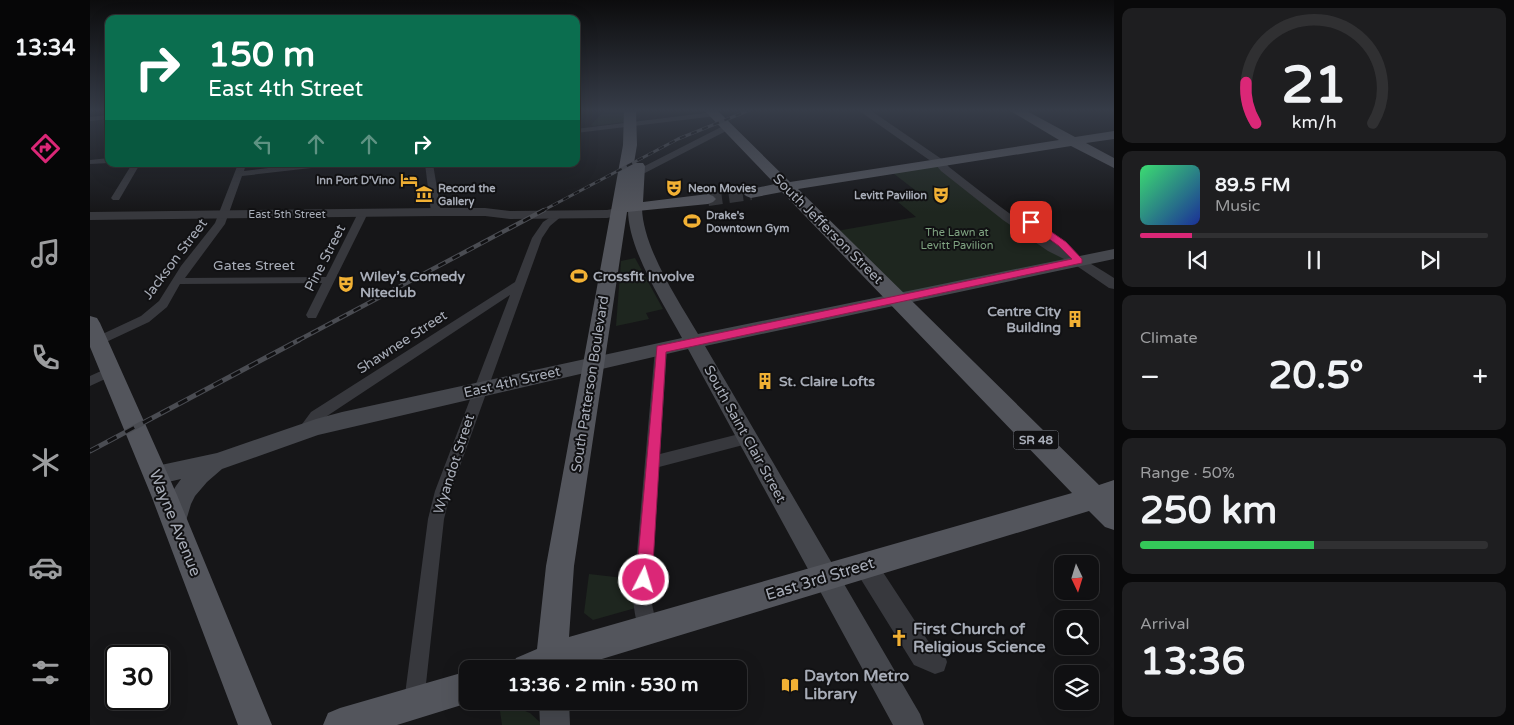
<!DOCTYPE html>
<meta charset="utf-8">
<style>
body{margin:0;font-family:"Varela Round",sans-serif;background:#1e1e20;color:#f1f3f6;height:100vh;display:flex;flex-direction:column;font-size:19px;white-space:nowrap}
*{box-sizing:border-box;margin:0}
p{font-size:16px;color:#9c9d9f}
.icon{flex:none;width:28px;height:28px;fill:none;stroke:currentColor;stroke-width:2;stroke-linecap:round;stroke-linejoin:round}
.map{position:relative;flex:1;overflow:hidden}
.sheet{display:flex;flex-direction:column;gap:8px;padding:8px;background:#09090a;width:400px}
.sheet>*{flex:none}
.hud{position:absolute;left:15px;top:15px;width:475px;height:152px;border-radius:10px;box-shadow:0 5px 20px #0002,0 0 0 1px #303032;background:#0b6e4f;color:#fff;overflow:hidden}
.needle{width:32px;rotate:176deg}
.tools{position:absolute;left:964px;top:555px;display:grid;gap:10px}
.tools a{display:grid;place-items:center;width:45px;height:45px;border-radius:10px;background:#101012;box-shadow:0 5px 20px #0002,0 0 0 1px #303032;font-size:25px}
.speed{position:absolute;left:15px;top:645px;display:flex;gap:10px;font-size:25px;font-weight:700;text-align:center}
.speed>*{display:grid;place-content:center;width:65px;height:65px;border-radius:50%;background:#101012;box-shadow:0 5px 20px #0002,0 0 0 1px #303032;line-height:1}
.speed .limit{border:2px solid #111;border-radius:8px;background:#fff;color:#111}
.pin{position:absolute;display:grid;place-items:center;width:42px;height:42px;color:#fff;margin:-21px;border-radius:10px;box-shadow:0 2px 8px #0006}
.me{position:absolute;width:55px;margin:-28px;rotate:5deg;stroke-linejoin:round;filter:drop-shadow(0 0 4px #0008)}
.turn{display:flex;align-items:center;gap:18px;height:105px;padding:0 20px;font-size:22px}
.turn .icon{width:65px;height:65px;stroke-width:2.5}
.turn b{display:block;font-size:35px;line-height:42px}
.lanes{display:flex;align-items:center;height:48px;padding:0 20px;background:#0003;justify-content:center;gap:25px;direction:ltr}
.lanes .off{opacity:.35}
.big{font-size:38px;font-weight:700;line-height:1.1}
.sheet .tile{flex:1;display:flex;flex-direction:column;justify-content:center;gap:8px;min-width:0;padding:0 18px;border-radius:10px;background:#1e1e20}
.sheet .dial{align-items:center;gap:0}
.dial svg{height:130px;overflow:visible;fill:none;stroke:#303032;stroke-width:7;stroke-linecap:round;text-anchor:middle}
.dial text{fill:#f1f3f6;stroke:none}
.song{display:flex;align-items:center;gap:15px}
.cover{width:60px;height:60px;border-radius:8px;background:linear-gradient(135deg,hsl(140 70% 55%),hsl(230 70% 35%))}
.played{height:5px;border-radius:2px;background:linear-gradient(90deg,#db2777 15%,#303032 15%)}
.keys{display:flex;justify-content:space-around;direction:ltr}
.heat{display:flex;justify-content:space-between;align-items:center;font-size:28px;direction:ltr}
.charge{height:8px;border-radius:4px;background:linear-gradient(90deg,#34c759 50%,#303032 0)}
.trip{position:absolute;left:369px;top:660px;width:288px;height:50px;border-radius:10px;background:#101012;box-shadow:0 5px 20px #0002,0 0 0 1px #303032;font-weight:700;line-height:50px;text-align:center}
main{display:flex;flex:1;min-height:0}
.tabs{display:flex;flex-direction:column;width:90px;justify-content:space-around;align-items:center;background:#060607;color:#9c9d9f}
.tabs .icon{width:35px;height:35px}
.tabs .current{color:#db2777}
.tabs b{font-size:22px;color:#f1f3f6}
.map>svg:first-child{display:block}
.green{fill:#1e261f}
.lines{fill:none;stroke-linecap:round;stroke-linejoin:round}
.primary-tunnel{stroke:#333438;stroke-width:14;stroke-dasharray:14 7;stroke-linecap:butt}
.minor{fill:#37383d;fill-rule:evenodd}
.tertiary{fill:#37383d;fill-rule:evenodd}
.secondary{fill:#45474d;fill-rule:evenodd}
.primary{fill:#53555c;fill-rule:evenodd}
.rail-far2-casing{stroke:#4a4c52;stroke-width:3}
.rail-far1-casing{stroke:#4a4c52;stroke-width:4.5}
.rail-casing{stroke:#4a4c52;stroke-width:5}
.rail-far2{stroke:#111113;stroke-width:2;stroke-dasharray:6;stroke-linecap:butt}
.rail-far1{stroke:#111113;stroke-width:2.5;stroke-dasharray:8;stroke-linecap:butt}
.rail{stroke:#111113;stroke-width:3;stroke-dasharray:10;stroke-linecap:butt}
.route{fill:#db2777;stroke:#8e194d}
.labels{text-anchor:middle;dominant-baseline:central;stroke-width:4;stroke-linejoin:round;paint-order:stroke}
.far-poi-label{font-size:11px;font-weight:bold;fill:#a8adb8;stroke:#111113;text-anchor:start}
.far-street-label{font-size:11px;fill:#a8adb8;stroke:#111113}
.far-park-label{font-size:11px;fill:#7fa381;stroke:#111113}
.shield{fill:#111113;stroke:#7b7e86;stroke-width:1}
.shield-label{font-size:12px;font-weight:bold;fill:#a8adb8}
.street-label{font-size:14px;fill:#a8adb8;stroke:#111113}
.poi-label{font-size:14px;font-weight:bold;fill:#a8adb8;stroke:#111113;text-anchor:start}
.near-street-label{font-size:16px;fill:#a8adb8;stroke:#111113}
.near-poi-label{font-size:16px;font-weight:bold;fill:#a8adb8;stroke:#111113;text-anchor:start}
</style>
<main>
<nav class="tabs">
<b>13:34</b>
<svg class="icon current" aria-label="directions" viewBox="0 0 24 24"><path d="M12 3l9 9-9 9-9-9zM9 14v-3h6M13 9l2 2-2 2"/></svg>
<svg class="icon" aria-label="music" viewBox="0 0 24 24"><path d="M9 18V5l10-2v13"/><circle cx="6" cy="18" r="3"/><circle cx="16" cy="16" r="3"/></svg>
<svg class="icon" aria-label="phone" viewBox="0 0 24 24"><path d="M5 4h4l2 5-3 2q2 4 5 5l2-3 5 2v4C11 20 4 13 5 4z"/></svg>
<svg class="icon" aria-label="climate" viewBox="0 0 24 24"><path d="M12 3v18M4 7l16 10M4 17L20 7"/></svg>
<svg class="icon" aria-label="car" viewBox="0 0 24 24"><path d="M5 17H2v-5l4-1 3-4h7l3 4 3 1v5h-3M9 17h6M6 11h13"/><circle cx="7" cy="17" r="2"/><circle cx="17" cy="17" r="2"/></svg>
<svg class="icon" aria-label="filters" viewBox="0 0 24 24"><path d="M4 7h16M4 17h16"/><circle cx="9" cy="7" r="2"/><circle cx="15" cy="17" r="2"/></svg>
</nav>
<div class="map">
<svg width="1024" height="725" viewBox="0 0 1024 725">
<rect width="100%" height="100%" fill="#161618"/>
<path class="green" d="M515,110H537L535,122L504,126L501,125Z
M849,162L904,208L989,261L807,298L741,232L826,217L808,202L834,197L799,170Z
M545,258L573,309L556,313L559,319L526,326L531,261Z
M499,574L551,580L549,607L503,620L494,613Z
M428,708L440,713L453,725H412L410,711Z"/>
<g class="lines">
<path class="primary-tunnel" d="M618,199L661,193"/>
<path class="minor" d="M623,112L627,114L626,116L486,133V129Z
M19,115V119L0,121V117Z
M19,158V163L0,164V160Z
M42,164H50L29,200H23L21,198Z
M148,164H156L154,171L211,164H234L230,167L152,176L135,224L95,278L236,277L268,213L273,210L276,211L278,213L226,318H218L216,315L232,283L90,284L77,307L59,322L12,344H4L2,341L4,338L51,316L69,301L91,266L125,223Z
M335,164H343L351,212L349,214L346,215L341,212Z
M468,212L473,215L460,226L452,238L361,491L354,519L334,702L331,709L324,712L317,709L314,702L338,519L345,491L420,295L231,420C225,428 220,439 209,435L207,431L221,412L425,282L442,238L453,222Z
M571,345L577,349L570,454L657,432L662,434L664,438L662,442L657,444L569,467L561,597C562,609 569,626 564,636L558,639L552,636C546,624 544,611 543,597L565,349Z
M22,366L26,368L28,371L26,374L0,386V376Z"/>
<path class="tertiary" d="M768,110H780L853,160L859,167C894,194 929,223 968,245C987,256 1006,266 1024,278V289L1019,288L984,264L958,251L913,220L851,171L845,164Z
M637,124L640,125V129L551,175L547,176L541,173Z
M346,208H395L420,211L517,210L528,208L534,212L532,215L517,218L420,219L395,216H346L0,220V212Z
M775,554L783,557L842,647L854,653L857,662L854,671L845,674L824,665L767,573L764,565L767,557Z"/>
<path class="secondary" d="M545,204L552,208C553,248 588,300 608,334L1024,249V259L615,346L830,714L834,725H803L598,349L228,435L132,469L117,482L105,496L101,504L93,531L85,534L77,531C69,514 81,492 91,479L65,485L57,482L54,475L57,468L127,453L226,419L252,412L592,338C573,303 537,248 538,208Z
M449,701H479L480,725H450Z"/>
<path class="primary" d="M534,110H546L547,145L544,163H553L555,166L553,202L618,194L623,196L626,199L623,202L618,204L537,212L484,566L479,637L982,493L692,192L661,198L656,196L653,193L656,190L685,184L614,110H627L700,182L969,140L919,110H935L985,137L1024,131V139L996,143L1024,158V168L981,146L708,189L1009,485L1024,480V530L1015,527L999,511L479,669H421L426,658L447,649L456,566L533,145Z
M0,316L7,318L10,323L87,495L182,725H148L61,495L0,347Z
M378,671V701H383L378,703L307,725H233L238,713L250,708Z"/>
<g class="rail-far2-casing">
<path id="rail-far2" d="M452,211L588,139L660,110"/>
</g>
<g class="rail-far1-casing">
<path id="rail-far1" d="M207,341L454,210"/>
</g>
<g class="rail-casing">
<path id="rail" d="M0,451L209,340"/>
</g>
<use href="#rail-far2" class="rail-far2"/>
<use href="#rail-far1" class="rail-far1"/>
<use href="#rail" class="rail"/>
</g>
<linearGradient id="sky" x2="0" y2="1"><stop stop-color="#0c0c0d"/><stop offset="0.52" stop-color="#363c48"/><stop offset="1" stop-color="#363c48" stop-opacity="0"/></linearGradient>
<rect width="1024" height="212" fill="url(#sky)"/>
<path class="route" d="M938,220H944L976,242L992,259V263L576,352L562,580L559,585L554,587L548,585L546,580L567,346L982,259L969,246L938,224Z"/>
<defs>
<g id="hotel-bare" transform="scale(1.35)"><path d="M-6-4.5h1.5V1H6V5H4.5V3h-9V5H-6ZM-4 0a1.8 1.8 0 1 1 3.6 0ZM.5 0V-2.5h3Q6-2.5 6 0Z" fill="#f2b134" stroke="#111113" stroke-width="2.5" paint-order="stroke"/></g>
<g id="theatre-bare" transform="scale(1.35)"><path d="M-5-5.5Q0-4 5-5.5V0Q5 5 0 6Q-5 5-5 0ZM-3.3-2.5H-1v1.5H-3.3ZM1-2.5H3.3v1.5H1ZM-2.8 1Q0 5.5 2.8 1Z" fill="#f2b134" stroke="#111113" stroke-width="2.5" paint-order="stroke"/></g>
<g id="museum-bare" transform="scale(1.35)"><path d="M0-6L6-3V-2H-6V-3ZM-5-1h2V3h-2ZM-1-1h2V3h-2ZM3-1h2V3H3ZM-6 4H6V6H-6Z" fill="#f2b134" stroke="#111113" stroke-width="2.5" paint-order="stroke"/></g>
<g id="stadium-bare" transform="scale(1.35)"><path d="M0-5a6.5 5 0 1 0 0 10a6.5 5 0 1 0 0-10ZM-3.5-1.8h7v3.6h-7Z" fill="#f2b134" stroke="#111113" stroke-width="2.5" paint-order="stroke"/></g>
<g id="building-bare" transform="scale(1.35)"><path d="M-4-6H4V6H1V3H-1V6H-4ZM-2.5-4.3h1.7v1.8h-1.7ZM.8-4.3h1.7v1.8H.8ZM-2.5-1h1.7V.8h-1.7ZM.8-1h1.7V.8H.8Z" fill="#f2b134" stroke="#111113" stroke-width="2.5" paint-order="stroke"/></g>
<g id="church-bare" transform="scale(1.35)"><path d="M-1.2-6h2.4v3.5h3.3v2.4h-3.3V6h-2.4V-.1h-3.3v-2.4h3.3Z" fill="#f2b134" stroke="#111113" stroke-width="2.5" paint-order="stroke"/></g>
<g id="library-bare" transform="scale(1.35)"><path d="M-6-4Q-3-5.5-.7-3.5V5Q-3 3-6 4ZM6-4Q3-5.5 .7-3.5V5Q3 3 6 4Z" fill="#f2b134" stroke="#111113" stroke-width="2.5" paint-order="stroke"/></g>
</defs>
<g fill-rule="evenodd">
<use href="#hotel-bare" x="319" y="180"/>
<use href="#theatre-bare" x="584" y="188"/>
<use href="#museum-bare" x="334" y="194"/>
<use href="#theatre-bare" x="851" y="195"/>
<use href="#stadium-bare" x="602" y="221"/>
<use href="#stadium-bare" x="489" y="276"/>
<use href="#theatre-bare" x="256" y="284"/>
<use href="#building-bare" x="985" y="319"/>
<use href="#building-bare" x="675" y="381"/>
<use href="#church-bare" x="809" y="638"/>
<use href="#library-bare" x="700" y="685"/>
</g>
<g class="labels">
<g class="far-poi-label">
<text x="305" y="180" text-anchor="end">Inn Port D'Vino</text>
<text x="348" y="188">Record the<tspan x="348" dy="13">Gallery</tspan></text>
<text x="598" y="188">Neon Movies</text>
<text x="837" y="195" text-anchor="end">Levitt Pavilion</text>
<text x="616" y="215">Drake's<tspan x="616" dy="13">Downtown Gym</tspan></text>
</g>
<g class="far-street-label">
<text x="197" y="214">East 5th Street</text>
</g>
<g class="far-park-label">
<text x="867" y="232">The Lawn at<tspan x="867" dy="13">Levitt Pavilion</tspan></text>
</g>
<rect class="shield" x="923.5" y="430.5" width="45" height="19" rx="4"/>
<g class="shield-label">
<text x="946" y="440">SR 48</text>
</g>
<g class="street-label">
<text transform="translate(738 229) rotate(45)">South Jefferson Street</text>
<text transform="translate(235 258) rotate(-63)">Pine Street</text>
<text transform="translate(85 259) rotate(-53)">Jackson Street</text>
<text x="164" y="265">Gates Street</text>
<text transform="translate(312 342) rotate(-33)">Shawnee Street</text>
<text transform="translate(422 382) rotate(-13)">East 4th Street</text>
<text transform="translate(500 384) rotate(-81)">South Patterson Boulevard</text>
<text transform="translate(655 434) rotate(61)">South Saint Clair Street</text>
<text transform="translate(364 464) rotate(-72)">Wyandot Street</text>
</g>
<g class="poi-label">
<text x="270" y="276">Wiley’s Comedy<tspan x="270" dy="16">Niteclub</tspan></text>
<text x="503" y="276">Crossfit Involve</text>
<text x="971" y="311" text-anchor="end">Centre City<tspan x="971" dy="16">Building</tspan></text>
<text x="689" y="381">St. Claire Lofts</text>
</g>
<g class="near-street-label">
<text transform="translate(85 523) rotate(68)">Wayne Avenue</text>
<text transform="translate(730 579) rotate(-17)">East 3rd Street</text>
</g>
<g class="near-poi-label">
<text x="823" y="629">First Church of<tspan x="823" dy="18">Religious Science</tspan></text>
<text x="714" y="676">Dayton Metro<tspan x="714" dy="18">Library</tspan></text>
</g>
</g>
</svg>
<div class="tools">
<a><svg class="needle" viewBox="-14 -14 28 28"><path d="M0-13l5 13h-10z" fill="#e53935"/><path d="M0 13l5-13h-10z" fill="#9c9d9f"/></svg></a>
<a><svg class="icon" aria-label="search" viewBox="0 0 24 24"><circle cx="10" cy="10" r="6"/><path d="M15 15l6 6"/></svg></a>
<a><svg class="icon" aria-label="layers" viewBox="0 0 24 24"><path d="M12 4l9 5-9 5-9-5zM3 14l9 5 9-5"/></svg></a>
</div>
<div class="speed"><div class="limit">30</div></div>
<div class="pin" style="left:941px;top:222px;background:#d93025"><svg class="icon" aria-label="arrive" viewBox="0 0 24 24"><path d="M6 21V4h12l-3 4 3 4H6"/></svg></div>
<svg class="me" style="left:554px;top:580px" viewBox="-20 -20 40 40"><circle r="17" fill="#db2777" stroke="#fff" stroke-width="3"/><path d="M0-11L8 9 0 5-8 9z" fill="#fff"/></svg>
<div class="trip">13:36 · 2 min · 530 m</div>
<div class="hud">
<div class="turn"><svg class="icon" aria-label="right" viewBox="0 0 24 24"><path d="M7 20v-9h11M14 6l5 5-5 5"/></svg><div><b>150 m</b>East 4th Street</div></div>
<div class="lanes"><svg class="icon off" aria-label="left" viewBox="0 0 24 24"><path d="M17 20v-9H6M10 6l-5 5 5 5"/></svg><svg class="icon off" aria-label="ahead" viewBox="0 0 24 24"><path d="M12 20V5M6 11l6-6 6 6"/></svg><svg class="icon off" aria-label="ahead" viewBox="0 0 24 24"><path d="M12 20V5M6 11l6-6 6 6"/></svg><svg class="icon" aria-label="right" viewBox="0 0 24 24"><path d="M7 20v-9h11M14 6l5 5-5 5"/></svg></div>
</div>
</div>
<section class="sheet">
<div class="tile dial"><svg viewBox="0 0 100 80">
<path d="M14 69A42 42 0 1 1 86 69"/>
<path d="M14 69A42 42 0 0 1 8 44" stroke="#db2777"/>
<text x="50" y="56" font-size="32" font-weight="700">21</text>
<text x="50" y="72" font-size="11">km/h</text>
</svg></div>
<div class="tile">
<div class="song"><i class="cover"></i><div><b>89.5 FM</b><p>Music</p></div></div>
<div class="played"></div>
<div class="keys"><svg class="icon" aria-label="previous" viewBox="0 0 24 24"><path d="M18 5L8 12l10 7zM5 5v14"/></svg><svg class="icon" aria-label="pause" viewBox="0 0 24 24"><path d="M8 5v14M16 5v14"/></svg><svg class="icon" aria-label="next" viewBox="0 0 24 24"><path d="M6 5l10 7-10 7zM19 5v14"/></svg></div>
</div>
<div class="tile"><p>Climate</p>
<div class="heat"><a>−</a><b class="big">20.5°</b><a>+</a></div>
</div>
<div class="tile"><p>Range · 50%</p><b class="big">250 km</b><div class="charge"></div></div>
<div class="tile"><p>Arrival</p><b class="big">13:36</b></div>
</section>
</main>
